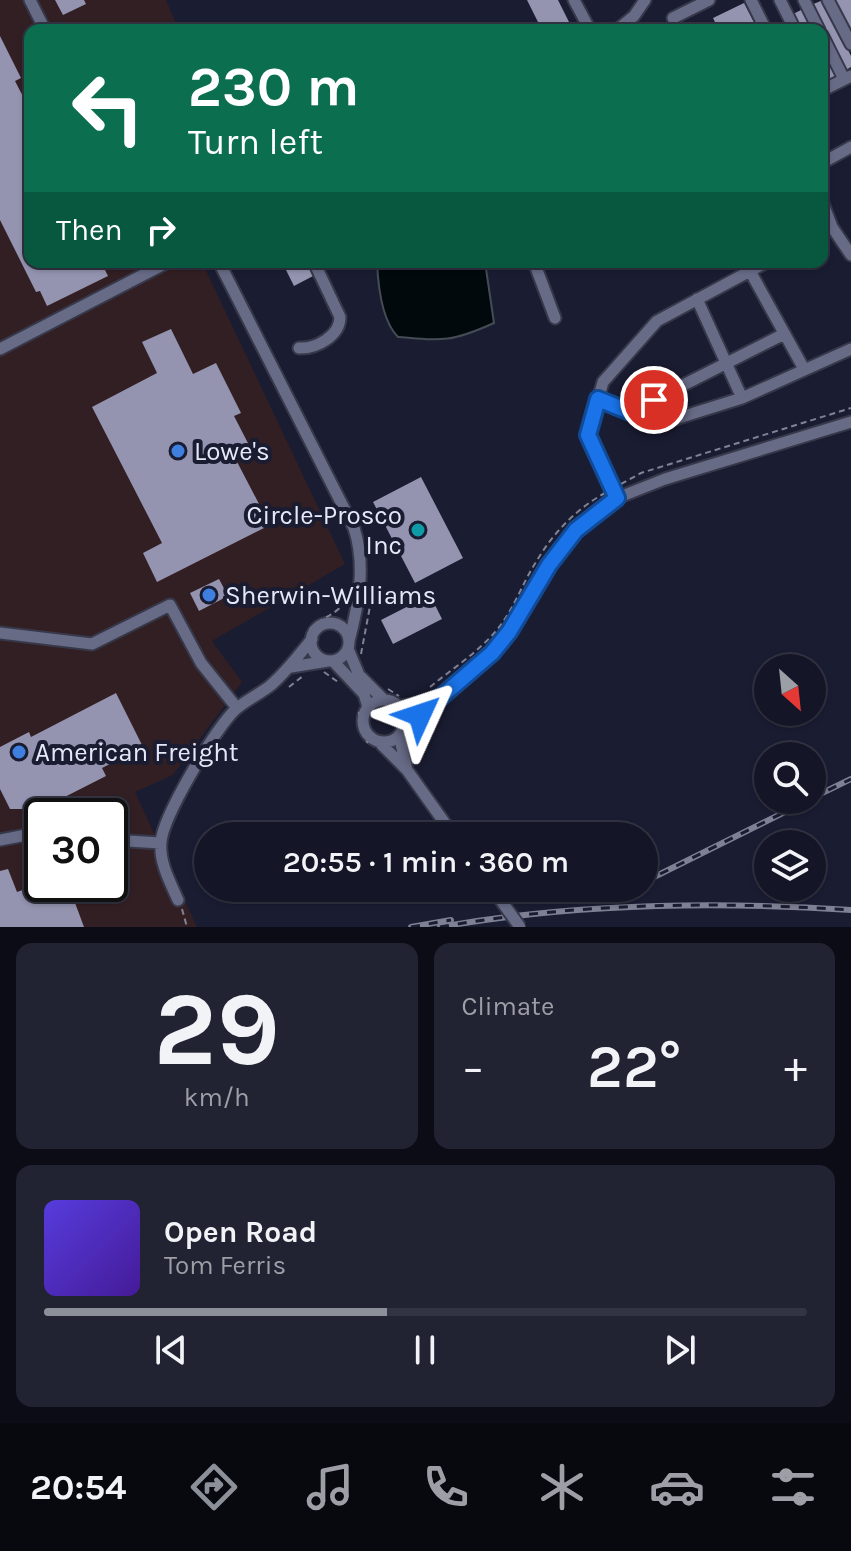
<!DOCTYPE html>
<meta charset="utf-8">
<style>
body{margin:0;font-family:Karla,sans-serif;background:#212232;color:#f1f3f6;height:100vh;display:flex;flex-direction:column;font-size:30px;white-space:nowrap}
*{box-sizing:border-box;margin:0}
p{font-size:26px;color:#9d9fa7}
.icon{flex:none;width:44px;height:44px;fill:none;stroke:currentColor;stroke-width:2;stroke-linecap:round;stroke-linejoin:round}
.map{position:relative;height:927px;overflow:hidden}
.side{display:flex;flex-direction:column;gap:16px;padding:16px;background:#0b0c15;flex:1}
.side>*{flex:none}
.top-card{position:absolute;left:24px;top:24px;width:804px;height:244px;border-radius:16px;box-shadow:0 2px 6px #0004,0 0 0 2px #333443;background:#0b6e4f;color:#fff;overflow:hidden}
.needle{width:52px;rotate:153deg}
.tools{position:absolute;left:754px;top:654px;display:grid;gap:16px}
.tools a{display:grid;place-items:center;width:72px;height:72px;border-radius:50%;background:#141526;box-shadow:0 2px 6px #0004,0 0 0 2px #333443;font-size:40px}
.speed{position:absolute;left:24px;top:798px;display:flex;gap:16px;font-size:40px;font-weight:700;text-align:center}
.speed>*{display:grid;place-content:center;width:104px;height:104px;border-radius:50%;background:#141526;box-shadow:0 2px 6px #0004,0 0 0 2px #333443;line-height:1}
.speed .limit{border:4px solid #111;border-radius:12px;background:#fff;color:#111}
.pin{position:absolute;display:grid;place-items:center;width:68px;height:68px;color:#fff;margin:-34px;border:4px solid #fff;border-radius:50%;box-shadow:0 2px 8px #0007}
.me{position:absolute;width:88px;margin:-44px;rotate:48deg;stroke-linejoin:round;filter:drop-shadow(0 0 6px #0008)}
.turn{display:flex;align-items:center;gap:28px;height:168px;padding:0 32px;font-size:36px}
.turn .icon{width:104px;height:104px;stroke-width:2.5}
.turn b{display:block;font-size:56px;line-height:68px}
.then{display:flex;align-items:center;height:76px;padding:0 32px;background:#0003;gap:16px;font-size:30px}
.big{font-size:60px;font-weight:600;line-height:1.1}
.side .card{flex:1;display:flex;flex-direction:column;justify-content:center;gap:12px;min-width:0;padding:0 28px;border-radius:16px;background:#212232}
.side .dial{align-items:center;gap:0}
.dial b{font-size:104px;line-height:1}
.song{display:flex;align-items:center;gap:24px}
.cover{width:96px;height:96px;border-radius:12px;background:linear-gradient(135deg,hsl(250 70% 55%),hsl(260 70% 35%))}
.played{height:8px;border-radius:4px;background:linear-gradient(90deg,#8c9099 45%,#333443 45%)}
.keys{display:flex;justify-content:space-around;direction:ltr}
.heat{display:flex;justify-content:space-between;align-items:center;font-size:44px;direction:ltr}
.side .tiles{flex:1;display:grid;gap:16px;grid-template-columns:1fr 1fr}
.card:last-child{grid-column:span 2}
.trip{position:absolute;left:194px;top:822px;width:464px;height:80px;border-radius:40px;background:#141526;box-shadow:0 2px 6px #0004,0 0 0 2px #333443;font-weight:600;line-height:80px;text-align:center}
.tabs{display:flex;height:128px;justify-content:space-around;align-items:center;background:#08080f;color:#9d9fa7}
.tabs .icon{width:56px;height:56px}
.tabs .current{color:#8c9099}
.tabs b{font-size:36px;color:#f1f3f6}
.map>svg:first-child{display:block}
.commercial{fill:#321f23;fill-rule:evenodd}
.water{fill:#01090d;stroke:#454c53;stroke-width:2}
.building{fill:#9494b1}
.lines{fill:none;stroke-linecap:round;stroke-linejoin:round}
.minor-casing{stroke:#37384a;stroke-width:15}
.path{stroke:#808295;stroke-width:2;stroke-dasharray:6 4;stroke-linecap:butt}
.minor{stroke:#676b86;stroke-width:11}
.rail-casing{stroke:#7e8093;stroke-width:6}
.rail{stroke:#1a1c32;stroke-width:3;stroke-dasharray:9;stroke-linecap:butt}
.minor-bridge-casing{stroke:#37384a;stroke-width:15;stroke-linecap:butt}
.minor-bridge{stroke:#676b86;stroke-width:11}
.route-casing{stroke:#114b97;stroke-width:20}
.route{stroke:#1a73e8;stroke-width:14}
.shop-dot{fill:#3f7fe0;stroke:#1a1c32;stroke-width:3}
.culture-dot{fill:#0f9aa8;stroke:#1a1c32;stroke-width:3}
.labels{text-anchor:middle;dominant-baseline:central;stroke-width:8;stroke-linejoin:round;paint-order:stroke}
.poi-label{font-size:26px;fill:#e5e8f7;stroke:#1a1c32;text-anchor:start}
</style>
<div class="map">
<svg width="851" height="927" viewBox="0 0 851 927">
<rect width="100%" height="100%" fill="#1a1c32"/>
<path class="commercial" d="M0,0H166L179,30H30V262H202L345,564L212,641L242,682L173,775L135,792L197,927H0ZM42,816H110V884H42Z"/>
<path class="water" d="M377,262H485L494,323C452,342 443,341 398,337C381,320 378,285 377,262Z"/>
<path class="building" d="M55,0H84L86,4L63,15Z
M527,0H558L570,24L559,30H542Z
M823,0L851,56V67L844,71L811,5Z
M832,0H851V37Z
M744,3L758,30H719L713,18Z
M803,9L813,30H799L791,15Z
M0,36L21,78L15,81L30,110V138L28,139L30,143V262H101L108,276L47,306L40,291L36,292L0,220Z
M822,46L837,75L826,81L822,74Z
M282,262H328L313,270L315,275L294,286Z
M171,329L193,374L216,363L241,413L234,416L250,447L234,456L270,525L157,582L143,553L162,543L92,407L157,373L142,342Z
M421,477L463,558L415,583L373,502Z
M219,579L228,596L199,611L190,593Z
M430,595L442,619L393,644L381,620Z
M116,693L143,747L102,768L106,776L47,806L46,803L33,809H10L0,789V747L29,732L31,737Z
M8,869L17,892L42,883L68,884L84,927H0V871Z
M270,888H278L281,894L263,903L258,894Z"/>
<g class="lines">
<g class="minor-casing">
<path id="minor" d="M30,0L45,30
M574,0L590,30
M751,0L766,30
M780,0L795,30
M804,0L819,30
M828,0L851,44
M673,18L709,0
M617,30L634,16L645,0
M822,35L844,79
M822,83L825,89L851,76
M822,163L851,147
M822,201L832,227L851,255
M219,262L354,528C366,565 359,603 349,641
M534,262L555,318
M750,271L804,369
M697,299L742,398
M299,348C316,349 340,336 340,317L314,262
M0,349L168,262
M598,399L659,424L742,398L851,349
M630,412L784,334
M617,498L588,435L603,382L657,321L767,262
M311 642a19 19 0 1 1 38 0a19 19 0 1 1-38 0Z
M0,633L92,644L170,605L201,663L237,708
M348,649L359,675L384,700
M333,661L364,694L368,707
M291,667L328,661
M363 721a21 21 0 1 1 42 0a21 21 0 1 1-42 0Z
M399,706L416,704L437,696
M401,732L492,653L509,632L549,565L576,530L617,498L665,479L851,422
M399,735L407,770
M378,741L407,770L454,836
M0,840L26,835H42
M110,840L161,843
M178,900C170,882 159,862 161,842C163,816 216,727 236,709C246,700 260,694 271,685C287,671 299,655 312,639"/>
</g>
<path class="path" d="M621,484L641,473L851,408
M310,629C322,616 339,615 347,598
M361,654L371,601
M324,672L338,682
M289,687L303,676
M430,687C452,669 477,653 496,631C513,611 522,584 536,562C553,533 576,509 605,493
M388,689L399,696
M359,712L361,732L368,743
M412,746L414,736L425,725
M182,909L187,927"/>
<use href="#minor" class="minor"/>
<g class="rail-casing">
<path id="rail" d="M812,798L851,779
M644,882L809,800
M593,900L632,888
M411,927L451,920
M440,927C576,903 713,901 851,910"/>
</g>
<use href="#rail" class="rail"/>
<g class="minor-bridge-casing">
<path id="minor-bridge" d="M492,888L520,927"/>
</g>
<use href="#minor-bridge" class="minor-bridge"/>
</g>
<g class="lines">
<g class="route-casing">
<path id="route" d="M420,715L492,653L509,632L549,565L576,530L617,498L588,435L598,399L630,412L654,400"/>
</g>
<use href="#route" class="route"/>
</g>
<g class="shop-dot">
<circle cx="178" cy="451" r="8"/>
<circle cx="209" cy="595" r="8"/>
<circle cx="19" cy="752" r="8"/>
</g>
<circle class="culture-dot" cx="418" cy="530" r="8"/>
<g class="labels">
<g class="poi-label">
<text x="194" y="451">Lowe's</text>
<text x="402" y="515" text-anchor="end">Circle-Prosco<tspan x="402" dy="30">Inc</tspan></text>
<text x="225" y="595">Sherwin-Williams</text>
<text x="35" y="752">American Freight</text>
</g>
</g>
</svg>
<div class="tools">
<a><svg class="needle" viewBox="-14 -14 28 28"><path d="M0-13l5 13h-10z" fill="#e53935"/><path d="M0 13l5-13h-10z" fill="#9d9fa7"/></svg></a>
<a><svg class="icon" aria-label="search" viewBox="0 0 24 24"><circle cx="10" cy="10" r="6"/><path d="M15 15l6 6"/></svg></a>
<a><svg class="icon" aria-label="layers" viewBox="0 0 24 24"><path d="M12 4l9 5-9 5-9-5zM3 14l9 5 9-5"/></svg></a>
</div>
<div class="speed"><div class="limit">30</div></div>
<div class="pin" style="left:654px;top:400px;background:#d93025"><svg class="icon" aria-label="arrive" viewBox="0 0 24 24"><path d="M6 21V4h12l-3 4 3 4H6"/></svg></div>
<svg class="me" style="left:420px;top:715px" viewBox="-20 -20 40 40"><path d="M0-17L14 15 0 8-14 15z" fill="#1a73e8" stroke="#fff" stroke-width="4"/></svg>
<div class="trip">20:55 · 1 min · 360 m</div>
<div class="top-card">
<div class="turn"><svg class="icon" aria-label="left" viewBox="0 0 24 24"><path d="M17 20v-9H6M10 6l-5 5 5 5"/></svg><div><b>230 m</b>Turn left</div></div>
<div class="then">Then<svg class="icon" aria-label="right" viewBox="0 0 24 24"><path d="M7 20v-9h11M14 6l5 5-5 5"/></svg></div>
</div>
</div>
<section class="side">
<div class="tiles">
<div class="card dial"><b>29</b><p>km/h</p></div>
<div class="card"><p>Climate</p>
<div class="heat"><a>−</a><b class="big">22°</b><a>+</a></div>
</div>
<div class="card">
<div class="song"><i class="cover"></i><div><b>Open Road</b><p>Tom Ferris</p></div></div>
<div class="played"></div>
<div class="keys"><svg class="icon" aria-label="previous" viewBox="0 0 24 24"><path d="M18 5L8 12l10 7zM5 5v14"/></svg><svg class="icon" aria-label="pause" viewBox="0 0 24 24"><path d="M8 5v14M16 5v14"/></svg><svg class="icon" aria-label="next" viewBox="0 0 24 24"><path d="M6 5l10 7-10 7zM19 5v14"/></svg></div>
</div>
</div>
</section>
<nav class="tabs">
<b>20:54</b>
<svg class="icon current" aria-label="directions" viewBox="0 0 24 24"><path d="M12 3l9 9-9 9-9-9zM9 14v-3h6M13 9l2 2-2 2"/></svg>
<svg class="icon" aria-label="music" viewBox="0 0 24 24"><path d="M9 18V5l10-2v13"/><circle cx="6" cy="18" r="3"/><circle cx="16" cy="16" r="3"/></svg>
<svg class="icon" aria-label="phone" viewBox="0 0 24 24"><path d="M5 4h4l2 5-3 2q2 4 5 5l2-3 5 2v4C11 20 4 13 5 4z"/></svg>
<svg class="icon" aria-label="climate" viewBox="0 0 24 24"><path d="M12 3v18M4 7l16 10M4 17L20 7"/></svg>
<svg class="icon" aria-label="car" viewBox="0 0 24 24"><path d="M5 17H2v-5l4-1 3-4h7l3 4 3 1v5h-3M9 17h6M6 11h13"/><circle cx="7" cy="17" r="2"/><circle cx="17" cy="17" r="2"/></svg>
<svg class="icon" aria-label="filters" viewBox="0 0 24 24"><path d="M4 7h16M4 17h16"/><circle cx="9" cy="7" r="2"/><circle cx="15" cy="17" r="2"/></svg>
</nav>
